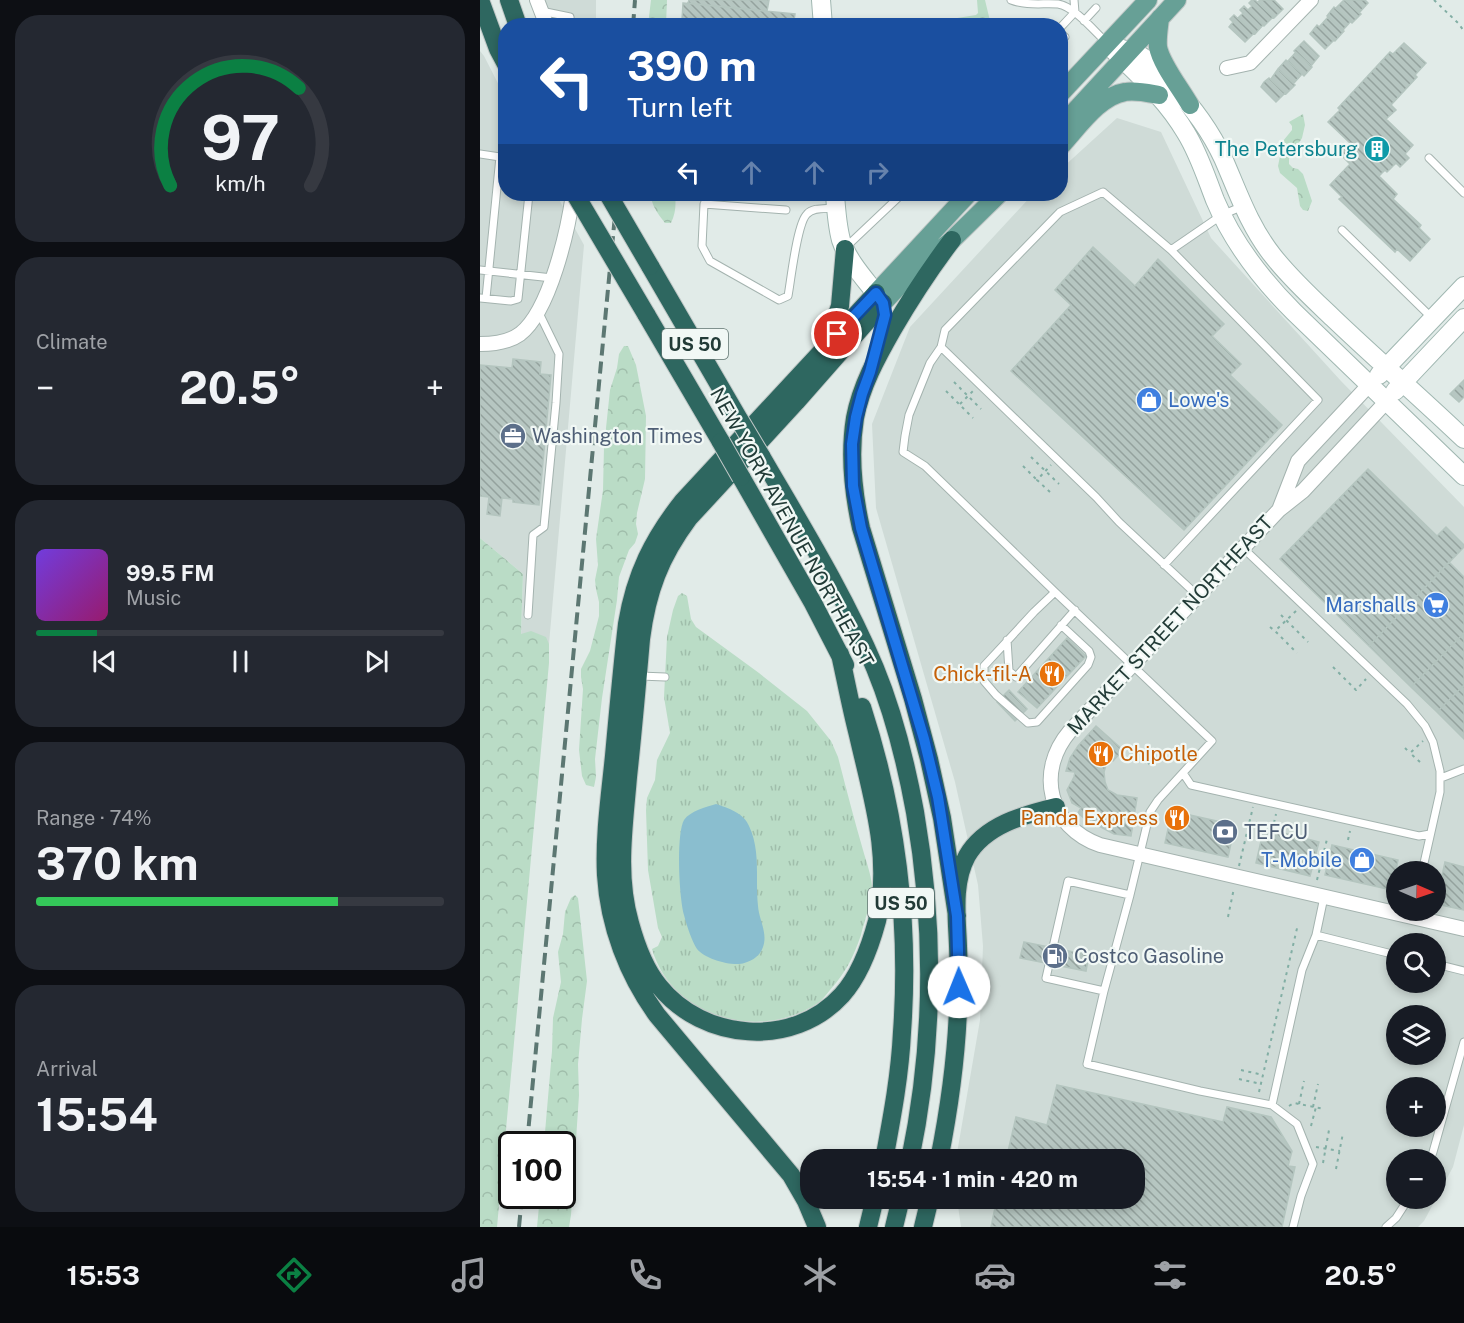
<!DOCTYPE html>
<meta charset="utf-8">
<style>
body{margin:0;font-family:"Public Sans",sans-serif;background:#242831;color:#f1f3f6;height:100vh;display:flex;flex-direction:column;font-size:22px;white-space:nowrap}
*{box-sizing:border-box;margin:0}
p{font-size:20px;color:#9ea1a6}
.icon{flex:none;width:33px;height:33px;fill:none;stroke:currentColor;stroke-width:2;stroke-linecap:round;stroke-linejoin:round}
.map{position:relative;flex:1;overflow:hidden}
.side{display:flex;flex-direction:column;gap:15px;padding:15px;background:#0d0f14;width:480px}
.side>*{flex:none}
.hud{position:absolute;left:18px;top:18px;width:570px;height:183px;border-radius:24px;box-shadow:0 3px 9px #0003;background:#1a4fa0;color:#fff;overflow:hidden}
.needle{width:39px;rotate:92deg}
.buttons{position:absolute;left:906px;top:861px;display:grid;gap:12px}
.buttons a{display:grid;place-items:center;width:60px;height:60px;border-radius:50%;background:#171b24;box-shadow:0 3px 9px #0003;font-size:30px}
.speed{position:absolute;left:18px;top:1131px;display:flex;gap:12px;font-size:30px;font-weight:700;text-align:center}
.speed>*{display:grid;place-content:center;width:78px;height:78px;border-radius:50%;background:#171b24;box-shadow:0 3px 9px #0003;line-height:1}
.speed .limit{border:3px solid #111;border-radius:9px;background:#fff;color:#111}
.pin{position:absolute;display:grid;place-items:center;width:51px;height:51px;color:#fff;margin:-26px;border:3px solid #fff;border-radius:50%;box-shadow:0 2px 6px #0007}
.me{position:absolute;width:66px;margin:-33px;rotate:359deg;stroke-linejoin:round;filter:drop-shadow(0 0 4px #0008)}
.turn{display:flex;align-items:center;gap:21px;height:126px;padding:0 30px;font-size:27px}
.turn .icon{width:78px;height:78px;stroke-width:2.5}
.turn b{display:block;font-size:42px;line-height:51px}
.lanes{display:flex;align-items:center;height:57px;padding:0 30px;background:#0003;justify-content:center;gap:30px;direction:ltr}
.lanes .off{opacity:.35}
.big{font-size:45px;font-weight:700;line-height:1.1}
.side .tile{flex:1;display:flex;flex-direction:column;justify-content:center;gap:9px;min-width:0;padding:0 21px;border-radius:24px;background:#242831}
.side .dial{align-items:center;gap:0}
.dial svg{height:156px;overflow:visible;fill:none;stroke:#363941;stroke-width:7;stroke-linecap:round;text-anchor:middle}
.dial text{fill:#f1f3f6;stroke:none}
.song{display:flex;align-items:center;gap:18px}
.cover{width:72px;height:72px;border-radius:9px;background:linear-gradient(135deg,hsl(260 70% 55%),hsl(320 70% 35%))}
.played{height:6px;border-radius:3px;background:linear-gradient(90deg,#0b8043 15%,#363941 15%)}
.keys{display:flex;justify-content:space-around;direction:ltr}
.heat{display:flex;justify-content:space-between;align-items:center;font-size:33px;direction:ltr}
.charge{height:9px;border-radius:4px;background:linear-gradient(90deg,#34c759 74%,#363941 0)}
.trip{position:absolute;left:320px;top:1149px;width:345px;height:60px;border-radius:24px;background:#171b24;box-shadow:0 3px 9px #0003;font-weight:700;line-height:60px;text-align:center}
.tab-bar{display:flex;height:96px;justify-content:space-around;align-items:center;background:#090b0e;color:#9ea1a6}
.tab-bar .icon{width:42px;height:42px}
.tab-bar .active{color:#0b8043}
.tab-bar b{font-size:27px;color:#f1f3f6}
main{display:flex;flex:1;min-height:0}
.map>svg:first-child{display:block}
.built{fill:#cfdbd7;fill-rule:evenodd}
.grass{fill:url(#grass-tufts)}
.forest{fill:url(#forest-crowns)}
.water{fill:#8abecf}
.building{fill:url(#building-back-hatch);stroke:#b4c5bf;stroke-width:1.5}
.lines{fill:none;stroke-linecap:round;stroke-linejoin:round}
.lane-casing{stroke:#a4b3af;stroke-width:9}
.street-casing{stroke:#a4b3af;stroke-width:16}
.secondary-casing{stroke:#a0b7b1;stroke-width:20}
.primary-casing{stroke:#c1c8c7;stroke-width:20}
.highway-casing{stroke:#c1c8c7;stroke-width:20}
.path{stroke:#82aea4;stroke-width:2;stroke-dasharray:3 4.5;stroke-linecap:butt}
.lane{stroke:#fff;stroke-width:7}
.street{stroke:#fff;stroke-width:14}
.secondary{stroke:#fff;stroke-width:18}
.primary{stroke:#67a096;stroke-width:18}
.highway{stroke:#2e6760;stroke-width:18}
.rail{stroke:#5c7772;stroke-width:4;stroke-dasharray:12 6;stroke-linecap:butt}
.highway-bridge-casing{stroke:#c1c8c7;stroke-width:20;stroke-linecap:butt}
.highway-bridge{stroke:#2e6760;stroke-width:18}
.route-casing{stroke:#114b97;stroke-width:15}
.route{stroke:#1a73e8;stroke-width:10}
.labels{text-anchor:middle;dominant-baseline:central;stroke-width:4.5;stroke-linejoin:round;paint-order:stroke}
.shield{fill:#f1f8f5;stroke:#607470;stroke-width:1.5}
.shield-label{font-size:18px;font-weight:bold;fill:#223b37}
.culture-label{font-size:20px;fill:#0d838f;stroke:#f1f8f5;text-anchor:end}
.shop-label{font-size:20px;fill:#366cbe;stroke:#f1f8f5;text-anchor:end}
.service-label{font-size:20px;fill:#4e5e75;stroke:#f1f8f5;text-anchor:start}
.street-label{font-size:20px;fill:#223b37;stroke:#f1f8f5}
.food-label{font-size:20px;fill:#c56008;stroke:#f1f8f5;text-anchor:end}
</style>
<main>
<section class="side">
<div class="tile dial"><svg viewBox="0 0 100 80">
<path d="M14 69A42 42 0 1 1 86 69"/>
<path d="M14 69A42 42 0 0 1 80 19" stroke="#0b8043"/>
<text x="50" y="56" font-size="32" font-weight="700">97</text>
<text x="50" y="72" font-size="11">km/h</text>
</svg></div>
<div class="tile"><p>Climate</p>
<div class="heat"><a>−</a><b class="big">20.5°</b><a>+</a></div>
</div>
<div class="tile">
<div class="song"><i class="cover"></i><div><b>99.5 FM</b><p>Music</p></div></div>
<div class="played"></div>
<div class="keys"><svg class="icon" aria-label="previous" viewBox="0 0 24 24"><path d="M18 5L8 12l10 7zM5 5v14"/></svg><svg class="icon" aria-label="pause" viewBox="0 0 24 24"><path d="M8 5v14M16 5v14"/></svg><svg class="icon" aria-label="next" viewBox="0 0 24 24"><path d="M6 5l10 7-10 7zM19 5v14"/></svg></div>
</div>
<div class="tile"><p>Range · 74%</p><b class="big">370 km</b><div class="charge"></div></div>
<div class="tile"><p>Arrival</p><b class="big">15:54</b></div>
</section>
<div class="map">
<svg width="984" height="1227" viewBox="0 0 984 1227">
<defs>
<pattern id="grass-tufts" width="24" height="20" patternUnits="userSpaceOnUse" patternTransform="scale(1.5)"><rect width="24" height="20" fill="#badcc6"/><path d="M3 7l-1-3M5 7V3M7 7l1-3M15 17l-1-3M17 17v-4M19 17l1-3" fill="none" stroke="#a0beab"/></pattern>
<pattern id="forest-crowns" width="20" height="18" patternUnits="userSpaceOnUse" patternTransform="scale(1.5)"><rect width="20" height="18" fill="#badcc6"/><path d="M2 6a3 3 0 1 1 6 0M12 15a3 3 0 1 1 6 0" fill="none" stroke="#a0beab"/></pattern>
<pattern id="building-back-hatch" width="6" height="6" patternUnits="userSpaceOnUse" patternTransform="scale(1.5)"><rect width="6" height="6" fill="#b6c6c1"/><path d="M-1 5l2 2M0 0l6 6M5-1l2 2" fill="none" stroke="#94a29e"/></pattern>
</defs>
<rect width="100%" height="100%" fill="#e1ebe8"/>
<path class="built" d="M65,0H116V25H75Z
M0,51L4,56L25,97L26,194H76L104,245L69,644L41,637L43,574L0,538Z
M637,118L681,132L731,238L861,381L984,507V1125L973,1167L944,1221L938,1227H481L477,1199L654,1198V1160L476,1159L500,1020L503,946L498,885L475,782L396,508L392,424L430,327L553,194H580L581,169ZM916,872H956V910H916ZM916,944H956V982H916ZM916,1016H956V1054H916ZM916,1088H956V1126H916ZM916,1160H956V1198H916Z"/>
<path class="grass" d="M202,593L207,596L211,619L216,627L279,673L327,711L351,741L358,757C366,788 374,819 383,850C386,861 391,874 392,886C393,897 384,923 381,935C373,958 366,972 350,990C346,995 342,1000 338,1003C280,1042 192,1018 172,949L178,946L182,937L178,928L168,870L166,810L167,798L175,780L177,760L190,733L184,697L187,637L193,610L198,596Z"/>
<path class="forest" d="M171,0H187L186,25H168Z
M497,0H505L511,25H433L496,15L498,13Z
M823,114L825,125L822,138L817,146L811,153L809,159V164L813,168L818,169L823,174L832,201L828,211L823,210L820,206L817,188L800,173L798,166L803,141L812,130V126L809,122Z
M171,194H195C196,204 196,213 191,223H185C178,214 171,205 171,194Z
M144,346H148L156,365L166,416L165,479L157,513L156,524L158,534L155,543L149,550L139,577L137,600L122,698L115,759L116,777L114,787L106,785L102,776L99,750L103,689L101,677V669L110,651L119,616V602L116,589L115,580L118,565L116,539L123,490L124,447L130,390L137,368L139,354Z
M0,538L43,574L41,634L51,631L66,637L69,644V663L17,1227H0Z
M95,895L98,898L107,981L102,1019L98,1064L99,1095L91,1215L89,1227H57L60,1196H82V1144H64L72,1051L73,1018L81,982L78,952L83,934L85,912L91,898Z"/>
<path class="water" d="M236,804C248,808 264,813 269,826C281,851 275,880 278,906C279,920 288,933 283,947C280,957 269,963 259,964C247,965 224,958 217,949C212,942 206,923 204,915C199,898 196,834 204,820C210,811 226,807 236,804Z"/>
<path class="building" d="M209,0H289L287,11L208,3Z
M772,0H775L793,17L784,26L768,10L772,6L769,3Z
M780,0H794L803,9L794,18L778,2Z
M864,0H865L881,14L872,23L856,8Z
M865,0H885L888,3L879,13Z
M203,3L315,14L313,26H209V21L202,20Z
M764,6L783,25L775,34L758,18L763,13L760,10Z
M854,7L871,21L863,30L847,16Z
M754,15L774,33L765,42L749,27L753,22L750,19Z
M848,17L864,31L855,41L840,26Z
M837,25L854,40L845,49L830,34Z
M824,41L839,56L831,66L814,51Z
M924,43L946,63L935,75L937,77L911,105L916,110L906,119L933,145L925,154L929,158L920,167L916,163L907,172L905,170L899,176L917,194L913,199L941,225L939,228L950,239L930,261L917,249L915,252L859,199L862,197L850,185L870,164L860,154L870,143L848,122L860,110L858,108L910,52L913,54Z
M816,52L832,67L824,76L808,61Z
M806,60L822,74L814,83L798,69Z
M798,69L815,85L806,94L791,79Z
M789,78L805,93L796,102L781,87L784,82Z
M613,247L655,286L678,259L744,324L732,336L761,364L750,375L802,425L704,530L531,371L591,305L575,290Z
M33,359L61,362L60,374L71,375L59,505L33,502V499L22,498L20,516L7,514L9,497L0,496V365L32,368Z
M984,380V397L979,402L970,394Z
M888,469L957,536L966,527L984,545V547L889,646L800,559Z
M969,562L984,577V633L931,687L889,646Z
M984,633V685L957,712L931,687Z
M587,638L606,656L557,708L538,692Z
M984,685V739L957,712Z
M529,690L547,709L535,721L517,702Z
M616,726L643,750L633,761L630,758L626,765L624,772L625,782L628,790L637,795L657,798L651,836L634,834L604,818L598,813L601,808L592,803L587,790L594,777L595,772L586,771L590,758L598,746Z
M692,811L755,825L748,857L685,843Z
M784,828L839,842L830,876L776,863Z
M852,845L918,860L912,890L845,875Z
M965,862L984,867V910L956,904Z
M544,942L609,955L606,971L540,958Z
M577,1085L743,1122L747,1107L791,1117L812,1151L808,1166L815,1167L802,1227H511L517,1198H654V1160H526L536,1117L567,1125Z"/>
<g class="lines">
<g class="lane-casing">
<path id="lane" d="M531,0C547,6 562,3 578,4C594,6 616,33 627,43
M61,11L90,17L91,26
M604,21L616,8
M580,28L595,12L594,0
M580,33L585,37
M0,154L20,157
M949,158L984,193
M306,210L224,204L222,246L230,261L299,300L308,296C311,280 317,223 327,214C333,207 345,209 354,208
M862,230L952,318
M366,247L422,194
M691,250L742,215L763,206
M0,270L72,278
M0,298L31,301L38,299L49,194
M6,298L20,157H26
M461,347L616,497L639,522L718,596
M763,548L927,704L945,726L953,742L960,771V792L942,872
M684,565L838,400L691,250L623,192L580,212L465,330L461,347L450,363L429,415L425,436L423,452L445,466L575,592L732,741L678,800L670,812L650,895L624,991L607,1064L720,1091L792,1105L817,1124L833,1164L821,1196L813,1227
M575,592L554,612L504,666V681L516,695L548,723L557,722L608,665L611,657L609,651L581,625
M48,615L53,535L64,527L76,403L79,354L58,311
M527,640L529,671L536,677L595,610
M160,676L185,677
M703,773L711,785L939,836L950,834
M961,778L984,769
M836,935L916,955
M956,964L984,971
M624,991L566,978L588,881L650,895
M792,1105L822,970L836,935L844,897
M950,1160L953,1152L984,1042
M906,1227L916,1218L929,1198"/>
</g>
<g class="street-casing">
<path id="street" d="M57,0L67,26
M747,68L770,63L831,0
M0,344C13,344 29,342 40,334C70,311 88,230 93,194
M906,402L823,491L799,510L590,731C555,772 569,827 620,845L984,929
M799,510L818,461L889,385"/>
</g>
<g class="secondary-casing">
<path id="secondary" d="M341,0L343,26
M627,44C655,72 685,97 706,133C719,154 726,177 735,200C753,243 781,279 814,312L984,476
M635,46C643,50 653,52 661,56C671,61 683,75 691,84C712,106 730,130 743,158C758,192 769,226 793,256C811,279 832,298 853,318C896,359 941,398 984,439
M355,194C356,209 357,225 361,240C369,264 389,283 403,303
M899,375L984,286
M915,391L984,318"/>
</g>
<g class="primary-casing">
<path id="primary" d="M680,18C679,28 677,37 678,47C681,64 701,89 710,105
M580,94L668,0
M580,127L697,0
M580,147C598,128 619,96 645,92C656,90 668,93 679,95
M396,293L488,194
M403,303L434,270L472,240L519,194"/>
</g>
<g class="highway-casing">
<path id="highway" d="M0,0L18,49L26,64
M29,0L38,26
M472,240C450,269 431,298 413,329C397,357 381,386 375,418C369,455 373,492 381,528L433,699L449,759L462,818L477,916
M170,266L260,421
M166,314L241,442
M349,337L360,306L365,249
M281,456C321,525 364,594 395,668C414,714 426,763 435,812C455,927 454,1045 430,1160
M261,477L333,603L365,665
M360,654C366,681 371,708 378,735C392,797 412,857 397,921C390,947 380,975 362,995C313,1049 223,1041 179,986C164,968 156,945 150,923C136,875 144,826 148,777C153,731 157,685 161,639C167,591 180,557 209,518L316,402L403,303
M382,707C416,812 430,922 422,1032C420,1075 412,1117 404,1160
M459,1160C469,1110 476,1060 478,1010C479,989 479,967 478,946C477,917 472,883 487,856C505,825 543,815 576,807
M337,1227L326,1201L311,1175L177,1015C148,975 129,926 126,875C124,836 130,796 134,756C138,712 142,668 147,624C155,575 173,539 203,501L396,293
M388,1227L395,1198
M414,1227L421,1198
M443,1227L450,1198"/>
</g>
<path class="path" d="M954,0L978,23L984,31
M474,382L501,409
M466,391L493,418
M480,404L493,391
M551,457L579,484
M543,466L557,480
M570,492L557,480L571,465
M816,611L795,631L817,653
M801,615L828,642
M790,627L795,631
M853,667L876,690L886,679
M925,748L930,753
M940,762L930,753L943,741
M668,764L681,751
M794,823L796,814
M868,840L870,831
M759,866L773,807
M837,880L847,839
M748,917L754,888
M761,1070L783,1075
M759,1079L781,1084
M779,1092L818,924
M819,1104L824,1081
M809,1106L814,1103L844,1109
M833,1107L838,1084
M831,1126L836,1107
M836,1147L860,1151
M843,1163L849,1130
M856,1169L863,1133"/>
<use href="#lane" class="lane"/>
<use href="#street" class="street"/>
<use href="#secondary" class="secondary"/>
<use href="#primary" class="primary"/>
<use href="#highway" class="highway"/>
<path class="rail" d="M153,26L155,0
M47,1144L137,194
M39,1227L42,1196"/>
<g class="highway-bridge-casing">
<path id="highway-bridge" d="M95,194L166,314
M128,194L170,266
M260,421L281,456
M241,442L261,477"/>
</g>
<use href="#highway-bridge" class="highway-bridge"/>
</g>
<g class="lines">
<g class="route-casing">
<path id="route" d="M357,334L396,293L403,303L405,315L390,372L382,394L376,417L372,444L373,486L381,528L444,739L458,797L477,916L479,987"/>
</g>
<use href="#route" class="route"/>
</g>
<defs>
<g id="building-disc" transform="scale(1.35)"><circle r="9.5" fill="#0f9aa8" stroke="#f1f8f5"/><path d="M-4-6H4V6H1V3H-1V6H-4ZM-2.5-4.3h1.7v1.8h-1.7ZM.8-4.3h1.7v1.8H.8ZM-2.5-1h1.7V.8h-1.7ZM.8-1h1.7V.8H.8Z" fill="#fff"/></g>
<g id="shop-disc" transform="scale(1.35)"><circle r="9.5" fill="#3f7fe0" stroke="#f1f8f5"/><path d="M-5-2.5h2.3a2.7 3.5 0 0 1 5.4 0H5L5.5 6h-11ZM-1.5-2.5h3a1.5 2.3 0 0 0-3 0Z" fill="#fff"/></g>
<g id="office-disc" transform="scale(1.35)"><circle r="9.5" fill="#5c6f8a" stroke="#f1f8f5"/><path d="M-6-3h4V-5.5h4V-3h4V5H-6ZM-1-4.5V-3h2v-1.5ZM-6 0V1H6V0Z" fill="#fff"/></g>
<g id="supermarket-disc" transform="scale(1.35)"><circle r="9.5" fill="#3f7fe0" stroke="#f1f8f5"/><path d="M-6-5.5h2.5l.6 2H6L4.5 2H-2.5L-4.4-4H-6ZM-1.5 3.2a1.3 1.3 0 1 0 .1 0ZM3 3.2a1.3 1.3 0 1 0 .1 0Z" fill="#fff"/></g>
<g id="restaurant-disc" transform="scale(1.35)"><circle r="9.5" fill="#e8710a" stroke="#f1f8f5"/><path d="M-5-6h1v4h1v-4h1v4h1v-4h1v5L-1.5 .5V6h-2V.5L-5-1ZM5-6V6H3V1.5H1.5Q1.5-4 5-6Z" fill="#fff"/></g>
<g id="bank-disc" transform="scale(1.35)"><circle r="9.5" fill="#5c6f8a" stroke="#f1f8f5"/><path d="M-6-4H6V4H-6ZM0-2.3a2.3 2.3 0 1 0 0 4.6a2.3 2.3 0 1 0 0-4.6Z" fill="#fff"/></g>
<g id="fuel-disc" transform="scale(1.35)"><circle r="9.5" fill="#5c6f8a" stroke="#f1f8f5"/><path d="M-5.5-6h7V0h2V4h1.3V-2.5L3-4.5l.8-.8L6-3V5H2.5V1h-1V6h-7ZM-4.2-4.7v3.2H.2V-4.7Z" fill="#fff"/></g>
</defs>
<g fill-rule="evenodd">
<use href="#building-disc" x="897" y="149"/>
<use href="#shop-disc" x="669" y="400"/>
<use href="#office-disc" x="33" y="436"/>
<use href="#supermarket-disc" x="956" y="605"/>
<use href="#restaurant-disc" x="572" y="674"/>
<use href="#restaurant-disc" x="621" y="754"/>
<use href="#restaurant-disc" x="697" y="818"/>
<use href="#bank-disc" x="745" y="832"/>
<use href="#shop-disc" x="882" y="860"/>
<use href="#fuel-disc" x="575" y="956"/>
</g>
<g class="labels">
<g class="shield">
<rect x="182" y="329" width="66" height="30" rx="4.5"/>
<rect x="388" y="888" width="66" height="30" rx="4.5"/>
</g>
<g class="shield-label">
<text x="215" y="344">US 50</text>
<text x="421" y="903">US 50</text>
</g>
<g class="culture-label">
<text x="878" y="149">The Petersburg</text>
</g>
<g class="shop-label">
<text x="688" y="400" text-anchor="start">Lowe's</text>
<text x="936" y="605">Marshalls</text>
<text x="862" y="860">T-Mobile</text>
</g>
<g class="service-label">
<text x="52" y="436">Washington Times</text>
<text x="764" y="832">TEFCU</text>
<text x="594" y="956">Costco Gasoline</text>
</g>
<g class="street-label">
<text transform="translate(312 527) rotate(61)">NEW YORK AVENUE NORTHEAST</text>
<text transform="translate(690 625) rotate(-47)">MARKET STREET NORTHEAST</text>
</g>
<g class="food-label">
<text x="552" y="674">Chick-fil-A</text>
<text x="640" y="754" text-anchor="start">Chipotle</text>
<text x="678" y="818">Panda Express</text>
</g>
</g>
</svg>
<div class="buttons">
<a><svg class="needle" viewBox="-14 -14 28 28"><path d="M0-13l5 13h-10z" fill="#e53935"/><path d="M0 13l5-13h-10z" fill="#9ea1a6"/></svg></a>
<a><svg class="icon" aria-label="search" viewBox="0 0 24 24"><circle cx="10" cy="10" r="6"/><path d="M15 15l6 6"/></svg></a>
<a><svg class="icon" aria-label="layers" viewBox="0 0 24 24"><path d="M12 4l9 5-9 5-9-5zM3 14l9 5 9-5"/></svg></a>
<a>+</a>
<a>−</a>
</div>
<div class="speed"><div class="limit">100</div></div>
<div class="pin" style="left:357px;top:334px;background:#d93025"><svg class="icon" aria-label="arrive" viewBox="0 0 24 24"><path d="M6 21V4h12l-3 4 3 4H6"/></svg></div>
<svg class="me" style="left:479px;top:987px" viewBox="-20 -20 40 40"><circle r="19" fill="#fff"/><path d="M0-13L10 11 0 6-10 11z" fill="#1a73e8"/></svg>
<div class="trip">15:54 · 1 min · 420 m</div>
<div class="hud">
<div class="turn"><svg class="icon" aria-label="left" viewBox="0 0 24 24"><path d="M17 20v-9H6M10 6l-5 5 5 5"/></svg><div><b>390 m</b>Turn left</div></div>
<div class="lanes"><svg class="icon" aria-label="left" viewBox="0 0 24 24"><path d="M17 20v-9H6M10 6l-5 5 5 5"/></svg><svg class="icon off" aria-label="ahead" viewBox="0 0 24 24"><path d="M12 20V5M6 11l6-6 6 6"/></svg><svg class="icon off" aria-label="ahead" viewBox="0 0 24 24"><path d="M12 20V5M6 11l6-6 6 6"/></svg><svg class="icon off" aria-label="right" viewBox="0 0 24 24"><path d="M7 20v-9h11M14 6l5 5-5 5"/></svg></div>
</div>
</div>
</main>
<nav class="tab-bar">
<b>15:53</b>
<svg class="icon active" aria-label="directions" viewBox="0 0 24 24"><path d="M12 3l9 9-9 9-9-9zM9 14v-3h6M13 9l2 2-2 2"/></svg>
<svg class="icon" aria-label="music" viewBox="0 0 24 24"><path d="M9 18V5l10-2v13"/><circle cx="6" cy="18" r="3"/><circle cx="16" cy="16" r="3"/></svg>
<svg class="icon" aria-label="phone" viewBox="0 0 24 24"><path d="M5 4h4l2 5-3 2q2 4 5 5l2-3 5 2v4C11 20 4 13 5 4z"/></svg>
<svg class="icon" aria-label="climate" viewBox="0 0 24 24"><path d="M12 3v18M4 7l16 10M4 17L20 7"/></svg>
<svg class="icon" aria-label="car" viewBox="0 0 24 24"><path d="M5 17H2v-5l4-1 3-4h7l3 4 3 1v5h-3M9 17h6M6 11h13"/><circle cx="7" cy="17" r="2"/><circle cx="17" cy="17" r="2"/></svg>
<svg class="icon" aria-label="filters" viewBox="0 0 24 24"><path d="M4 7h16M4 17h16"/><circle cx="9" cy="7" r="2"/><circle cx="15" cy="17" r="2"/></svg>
<b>20.5°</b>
</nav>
